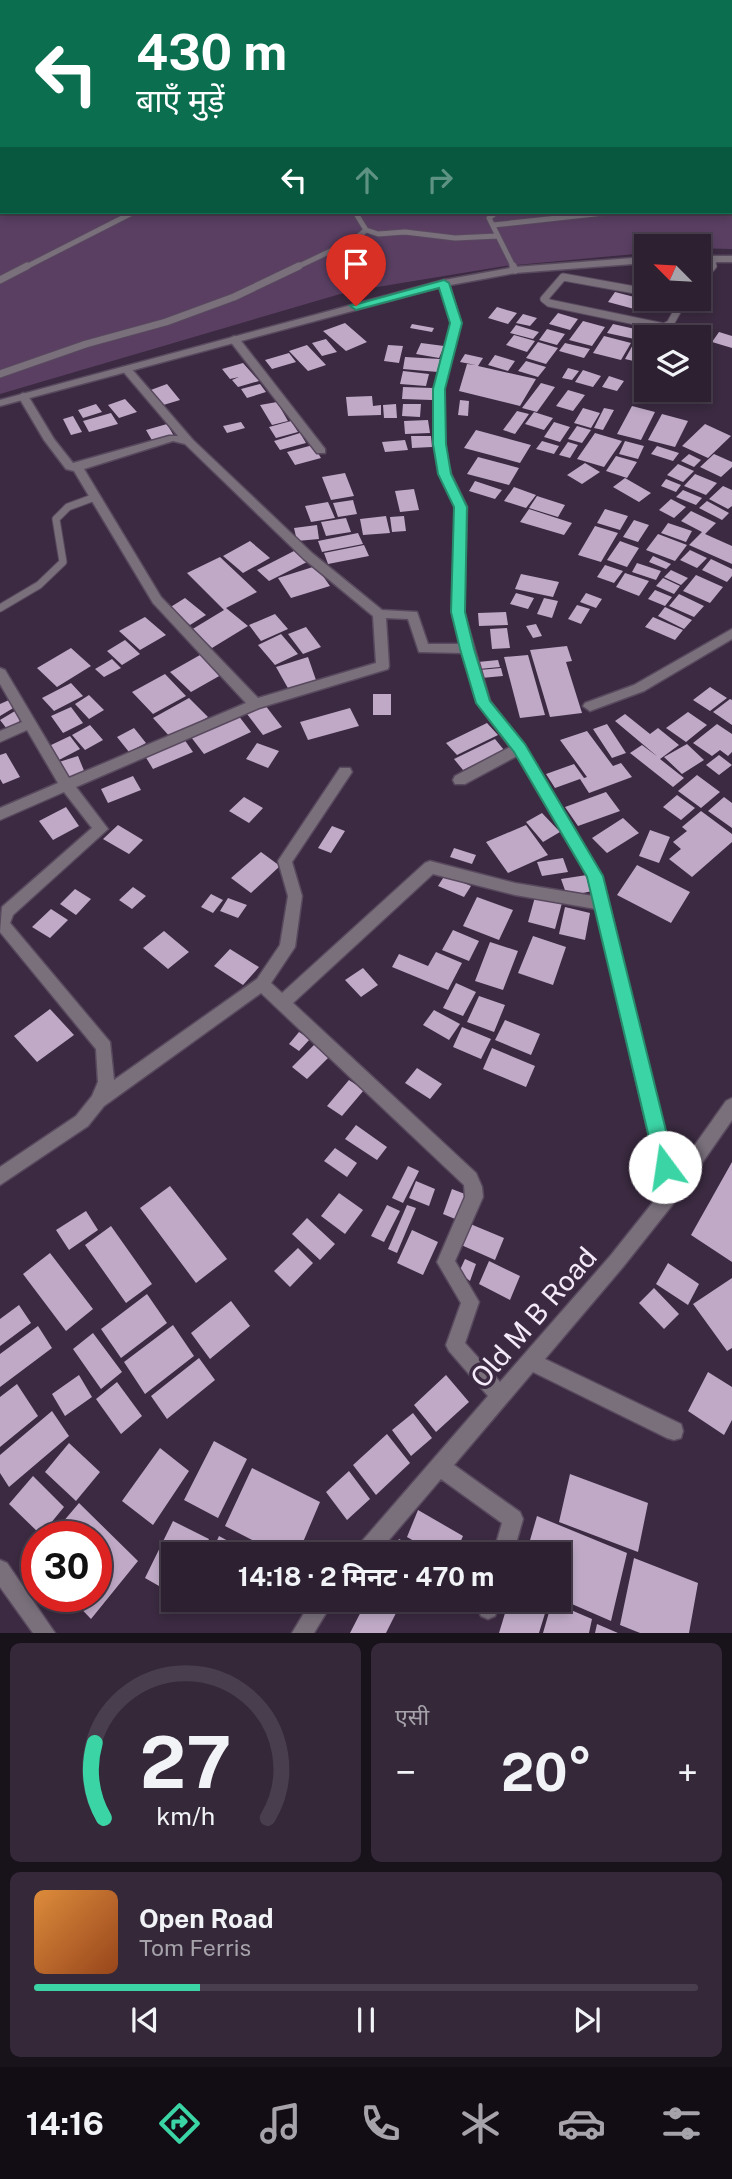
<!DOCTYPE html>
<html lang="hi">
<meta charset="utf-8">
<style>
body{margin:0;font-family:"Public Sans","Noto Sans Devanagari",sans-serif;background:#342839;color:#f1f3f6;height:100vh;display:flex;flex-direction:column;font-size:26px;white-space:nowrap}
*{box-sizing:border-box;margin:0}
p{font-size:23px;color:#a6a3ab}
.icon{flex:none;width:38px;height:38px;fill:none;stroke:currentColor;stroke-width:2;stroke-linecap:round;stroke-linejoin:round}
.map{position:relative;height:1633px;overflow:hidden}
.sheet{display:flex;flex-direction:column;gap:10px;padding:10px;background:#18121b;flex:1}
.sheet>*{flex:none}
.guide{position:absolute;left:0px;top:0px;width:733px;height:214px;box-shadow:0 4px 10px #0003,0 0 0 2px #483e4d;background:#0b6e4f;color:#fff;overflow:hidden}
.needle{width:46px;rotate:294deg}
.tools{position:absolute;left:634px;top:234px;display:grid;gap:14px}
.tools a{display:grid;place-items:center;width:77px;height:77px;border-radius:0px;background:#2c2031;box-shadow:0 4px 10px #0003,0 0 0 2px #483e4d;font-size:35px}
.speed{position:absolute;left:21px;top:1521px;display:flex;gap:14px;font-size:35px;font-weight:700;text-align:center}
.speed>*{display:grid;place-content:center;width:91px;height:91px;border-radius:50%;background:#2c2031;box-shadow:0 4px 10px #0003,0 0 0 2px #483e4d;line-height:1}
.speed .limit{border:10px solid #d22;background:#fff;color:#111}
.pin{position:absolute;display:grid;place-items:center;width:60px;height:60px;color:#fff;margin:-72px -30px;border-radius:50% 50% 50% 0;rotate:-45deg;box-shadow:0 0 7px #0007}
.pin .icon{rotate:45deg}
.me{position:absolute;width:77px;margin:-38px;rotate:346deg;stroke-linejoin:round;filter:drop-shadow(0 0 5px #0008)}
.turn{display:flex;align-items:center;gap:24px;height:147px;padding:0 21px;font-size:32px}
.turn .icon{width:91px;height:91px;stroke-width:2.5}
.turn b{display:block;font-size:49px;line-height:60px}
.lanes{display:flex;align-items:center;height:66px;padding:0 21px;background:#0003;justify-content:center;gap:35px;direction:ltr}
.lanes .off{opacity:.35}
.big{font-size:52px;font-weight:700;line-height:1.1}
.sheet .card{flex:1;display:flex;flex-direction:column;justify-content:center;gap:10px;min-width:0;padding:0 24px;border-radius:10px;background:#342839}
.sheet .dial{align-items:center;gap:0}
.dial svg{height:182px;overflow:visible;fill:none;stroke:#483e4d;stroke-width:7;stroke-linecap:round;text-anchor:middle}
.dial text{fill:#f1f3f6;stroke:none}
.song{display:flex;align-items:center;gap:21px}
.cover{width:84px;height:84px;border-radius:10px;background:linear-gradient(135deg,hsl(30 70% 55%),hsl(20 70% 35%))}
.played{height:7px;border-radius:4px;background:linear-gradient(90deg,#3bd4a4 25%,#483e4d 25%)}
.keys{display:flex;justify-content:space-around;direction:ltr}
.heat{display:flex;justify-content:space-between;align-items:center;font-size:38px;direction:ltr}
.sheet .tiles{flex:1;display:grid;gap:10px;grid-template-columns:1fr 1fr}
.card:last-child{grid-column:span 2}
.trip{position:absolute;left:161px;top:1542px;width:410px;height:70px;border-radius:0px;background:#2c2031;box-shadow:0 4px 10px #0003,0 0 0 2px #483e4d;font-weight:700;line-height:70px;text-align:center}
.dock{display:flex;height:112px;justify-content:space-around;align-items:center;background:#120d14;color:#a6a3ab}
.dock .icon{width:49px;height:49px}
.dock .active{color:#3bd4a4}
.dock b{font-size:32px;color:#f1f3f6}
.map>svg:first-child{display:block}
.green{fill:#5a3f63;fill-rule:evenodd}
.building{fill:#bfa9c7}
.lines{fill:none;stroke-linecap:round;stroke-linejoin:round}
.service-far1-casing{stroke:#59495e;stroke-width:7}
.service-casing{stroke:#59495e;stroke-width:9}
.minor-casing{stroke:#59495e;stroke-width:3}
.tertiary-casing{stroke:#59495e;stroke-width:3}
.service-far1{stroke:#79707c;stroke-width:5}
.service{stroke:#79707c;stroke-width:7}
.minor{fill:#79707c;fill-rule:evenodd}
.tertiary{fill:#79707c;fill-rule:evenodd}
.route{fill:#3bd4a4;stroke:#268a6b;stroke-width:2}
.labels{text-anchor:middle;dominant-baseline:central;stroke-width:7;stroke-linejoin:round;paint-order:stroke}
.near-street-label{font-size:28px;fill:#f4e9f8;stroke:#3b2a41}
</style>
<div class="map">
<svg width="732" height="1633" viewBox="0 0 732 1633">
<rect width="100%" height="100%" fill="#3b2a41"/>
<path class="green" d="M0,0H732V249L646,247V253L505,266L347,292L0,394ZM2,2H732V212H2Z"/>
<path class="building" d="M615,292L646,300L638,310L608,302Z
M497,307L517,313L508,324L488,318Z
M558,313L578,319L570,330L549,324Z
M523,314L537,318L530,326L516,323Z
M583,321L605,327L592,346L569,340Z
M345,323L367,342L346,351L323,331Z
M412,324L434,328L432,332L410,328Z
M613,324L644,331L639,340L607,333Z
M516,325L539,332L533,339L510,333Z
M547,329L565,334L557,345L539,340Z
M719,332L732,336V348L712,342Z
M514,335L535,341L527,352L506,345Z
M604,336L631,343L621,360L593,353Z
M326,339L337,352L322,356L312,343Z
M635,341L646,343V356L642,363L625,359Z
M538,342L558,348L546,364L526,358Z
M421,343L444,346L439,358L416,354Z
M565,343L590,349L584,358L559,351Z
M307,345L326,365L308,371L289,351Z
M388,345L403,346L399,363L384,361Z
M289,353L296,362L272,369L265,360Z
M465,354L483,358L478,366L536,379L520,406L459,391L467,364L476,365L460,362Z
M495,355L515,361L508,371L488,365Z
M405,357L440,359L438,372L403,369Z
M526,361L546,367L538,377L518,371Z
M243,363L259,381L238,387L232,380L239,377L230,379L222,369Z
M568,368L579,371L572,380L562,378Z
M583,370L601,376L593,387L575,382Z
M403,371L429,374L426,386L400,384Z
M609,376L624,381L617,391L602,387Z
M541,383L555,387L537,412L522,408Z
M167,384L180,400L160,406L148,391Z
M260,384L266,392L247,398L241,389Z
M403,387L433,388L432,400L402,399Z
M568,390L585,395L573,411L556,406Z
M372,396L373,406L381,405V415L348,416L346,397Z
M125,399L137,412L119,418L108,405Z
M460,400L469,401L468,416L458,415Z
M277,402L288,421L272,425L260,405Z
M96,404L102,412L83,418L78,410Z
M396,404L397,418H384L383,405Z
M403,404H421L420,417L402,416Z
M632,406L655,412L641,440L617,434Z
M583,408L600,413L591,428L574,423Z
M604,408L614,410L603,430L594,428Z
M517,411L529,414L515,434L503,430Z
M534,412L553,418L544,430L525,424Z
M111,413L118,424L89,432L83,421Z
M662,414L688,421L675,447L648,440Z
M73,416L82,432L71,435L63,419Z
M428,420L430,433L405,434L404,421Z
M291,421L298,432L276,438L269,427Z
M241,422L245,428L227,433L223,426Z
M554,422L570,427L560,442L544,437Z
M167,424L174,436L153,442L146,430Z
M705,424L731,436L708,458L682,446Z
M577,426L591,430L582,443L568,439Z
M476,430L531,445L520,463L464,448Z
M300,433L306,443L280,450L274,441Z
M595,433L622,441L604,467L577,459Z
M411,436H431L432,447L412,448Z
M405,440L408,450L385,452L382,442Z
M542,441L559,446L554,454L536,449Z
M625,441L644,446L638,459L619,454Z
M568,442L578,445L570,458L559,455Z
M313,445L321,458L295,465L287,452Z
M657,446L679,453L673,461L651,454Z
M689,454L701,460L694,467L681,461Z
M714,454L732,462V467L721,477L700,467Z
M616,456L637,462L627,478L606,471Z
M478,457L519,468L509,485L467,474Z
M585,463L600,472L582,484L567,475Z
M678,464L694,471L683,482L667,475Z
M345,473L354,496L331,500L322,477Z
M695,474L717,483L706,495L684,486Z
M625,478L651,493L639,502L613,487Z
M666,479L681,485L676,492L661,486Z
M475,481L502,490L495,499L469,491Z
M723,486L732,490V506L728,509L709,499Z
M514,487L536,495L526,508L504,501Z
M414,489L419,510L400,512L395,491Z
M683,490L702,498L696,505L676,497Z
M537,496L565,505L558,517L529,508Z
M671,499L686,507L674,518L659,510Z
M353,500L357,514L338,517L333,503Z
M707,501L729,513L722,520L699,508Z
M328,502L335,518L311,522L305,506Z
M529,509L572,523L564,535L520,522Z
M605,509L628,516L620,530L597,523Z
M691,511L716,523L705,534L732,546V564L689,545L702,532L681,521Z
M386,516L390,533L363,535L360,519Z
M404,516L406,531L392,532L390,517Z
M346,518L351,532L326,536L321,522Z
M634,520L649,525L638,542L623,537Z
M668,523L692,531L686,542L661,533Z
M317,525L319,539L297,541L294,528Z
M595,526L618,533L601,562L578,555Z
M358,533L363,544L322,552L318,541Z
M658,534L687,545L675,561L646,550Z
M250,541L270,558L243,573L223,556Z
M620,541L639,548L627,567L607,560Z
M364,545L369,556L328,564L324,553Z
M690,550L707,558L697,568L680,560Z
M294,551L307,562L269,581L257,570Z
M653,556L671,564L666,569L649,562Z
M220,557L257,592L226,608L248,626L212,648L191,630L224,610L187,573Z
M711,559L732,569V576L727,582L702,570Z
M637,563L661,571L656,580L632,572Z
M605,565L623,571L614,583L597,577Z
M316,566L330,586L291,598L278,578Z
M671,570L673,571L688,578L681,585L664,577Z
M625,573L649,581L639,596L616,587Z
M521,574L559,582L553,597L515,589Z
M696,575L723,587L710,603L683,591Z
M663,578L680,586L674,594L656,586Z
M655,590L672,597L665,606L648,599Z
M516,593L534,598L528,609L510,604Z
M586,593L602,599L596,608L580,602Z
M679,594L704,606L694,617L669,606Z
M185,598L206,615L190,625L169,608Z
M544,598L558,601L552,618L537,614Z
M577,605L590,609L581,624L568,619Z
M665,607L692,620L684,629L658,616Z
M506,612L508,625L479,626L478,613Z
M275,614L288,629L261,641L249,625Z
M145,617L166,635L140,650L119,631Z
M653,617L683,630L675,640L645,627Z
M536,624L542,636L533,638L526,626Z
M306,627L321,647L303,654L288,634Z
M507,628L510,648L492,649L490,629Z
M281,634L298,654L275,665L258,645Z
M125,640L140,654L122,665L107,651Z
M567,646L572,661L566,662L582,713L550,717L530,650Z
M71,648L91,666L57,687L37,668Z
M200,655L221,675L191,692L170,672Z
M528,655L545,715L520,718L504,657Z
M308,657L316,680L289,690L276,667Z
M112,659L121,668L104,677L95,669Z
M498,660L500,667L479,669L478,662Z
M501,668L503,676L481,678L479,670Z
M165,674L186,696L153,714L132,692Z
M71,683L83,696L54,711L42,698Z
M710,687L727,698L710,711L693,700Z
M373,694H391V715H373Z
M89,695L104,710L89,719L75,704Z
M189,698L208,717L171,738L153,718Z
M730,699L732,700V725L713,712Z
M9,700L15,707L0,716V704Z
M265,705L282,727L263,735L247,714Z
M71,707L83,723L63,733L51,716Z
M350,708L359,726L308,740L300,722Z
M15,711L20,721L7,729L0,720Z
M688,712L707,725L686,742L666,728Z
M625,714L650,734L658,728L679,745L660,759L684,778L673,787L630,753L642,745L658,757L615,721Z
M238,715L251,732L204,754L191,737Z
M487,723L498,735L457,755L446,743Z
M607,724L626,753L612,758L593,729Z
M717,724L732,734V752L728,756L720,750L712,756L693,743Z
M90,725L103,740L85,750L72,735Z
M134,728L146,743L129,752L117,737Z
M587,731L613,766L621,763L632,777L589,793L580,779L555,788L546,774L574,764L584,778L587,777L560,740Z
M70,736L80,749L59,760L49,746Z
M184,739L193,752L153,769L145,756Z
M495,739L504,750L463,770L454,759Z
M257,743L279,751L268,768L246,759Z
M687,744L704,760L682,774L664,757Z
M6,753L20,777L3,784L0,779V755Z
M719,755L732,765L719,775L706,765Z
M78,756L85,773L66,779L59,762Z
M697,775L720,792L701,808L678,791Z
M133,776L141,790L108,803L101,789Z
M606,792L620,811L578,826L565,807Z
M677,795L695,808L681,820L663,807Z
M244,797L263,808L249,823L229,811Z
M724,797L732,803V828L708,811Z
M66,807L79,826L53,840L39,821Z
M701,811L732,834V842L692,877L669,859L681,849L673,842L687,831L682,827Z
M542,813L560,832L543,842L526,822Z
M623,818L639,833L607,853L592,838Z
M118,825L143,840L129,854L103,839Z
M526,825L548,855L508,873L486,842Z
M332,826L345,831L331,853L318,848Z
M650,830L670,837L659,863L639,856Z
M454,848L476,855L472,864L450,857Z
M261,852L280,866L251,893L231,878Z
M563,858L568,872L542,876L537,862Z
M637,865L690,892L671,923L617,895Z
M445,875L471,886L464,897L438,886Z
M587,875L593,891L567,896L561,879Z
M133,887L146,896L132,909L119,900Z
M75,889L91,899L76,915L60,904Z
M211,894L223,900L213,913L201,907Z
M477,897L513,910L499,940L463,926Z
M535,897L562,903L555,929L528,922Z
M228,898L247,905L238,918L220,911Z
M565,907L590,913L585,940L559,934Z
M51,909L68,920L50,938L32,927Z
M453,930L479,941L469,961L442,950Z
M164,931L189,952L168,969L143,948Z
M533,936L566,947L553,985L518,973Z
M490,942L518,951L503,990L475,981Z
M230,949L259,967L243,985L214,966Z
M436,952L462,963L448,990L392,967L399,954L428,966Z
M363,968L378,985L361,997L345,980Z
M456,983L476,992L463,1016L443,1008Z
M479,996L505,1005L494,1032L467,1022Z
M50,1009L74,1035L37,1062L14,1036Z
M434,1010L460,1024L449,1040L423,1025Z
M505,1020L540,1034L531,1055L495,1040Z
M462,1027L491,1039L481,1059L453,1047Z
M299,1032L310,1039L299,1051L289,1044Z
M316,1043L330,1056L307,1079L292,1067Z
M492,1048L535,1066L526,1087L483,1069Z
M417,1068L442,1084L430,1099L405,1083Z
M349,1080L364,1090L342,1116L327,1106Z
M356,1125L387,1147L377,1160L345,1139Z
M335,1148L357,1163L347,1177L324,1161Z
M732,1162V1262L691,1235Z
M408,1166L419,1171L403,1203L392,1198Z
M416,1181L435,1189L429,1206L409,1198Z
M170,1186L227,1259L196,1283L140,1208Z
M452,1189L470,1196L460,1221L443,1214Z
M339,1193L363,1210L345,1234L321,1216Z
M387,1205L400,1211L384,1242L371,1236Z
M407,1205L416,1208L397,1253L388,1249Z
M86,1211L98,1230L69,1250L56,1230Z
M307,1218L335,1244L320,1260L292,1234Z
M468,1223L504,1238L495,1260L459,1244Z
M111,1226L152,1284L126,1303L85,1245Z
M412,1230L438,1242L423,1275L397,1263Z
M298,1248L313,1263L290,1287L274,1271Z
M50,1253L93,1309L66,1331L23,1274Z
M465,1259L476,1264L470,1281L459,1272Z
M489,1261L520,1276L510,1300L479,1284Z
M668,1263L699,1284L688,1305L656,1284Z
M732,1278V1348L727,1351L693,1304Z
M654,1288L679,1314L664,1329L639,1303Z
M147,1294L167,1323L121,1358L101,1329Z
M231,1301L250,1326L210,1359L191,1333Z
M19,1305L31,1323L0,1346V1319Z
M173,1325L194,1356L145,1394L124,1362Z
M38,1326L52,1348L0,1387V1354Z
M93,1333L122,1372L101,1389L73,1349Z
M199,1358L215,1380L167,1419L151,1396Z
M708,1372L732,1387V1420L724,1435L688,1411Z
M79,1375L92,1397L65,1416L52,1394Z
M446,1375L469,1402L436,1432L414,1405Z
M117,1382L142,1416L121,1434L96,1399Z
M17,1384L38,1416L0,1447V1397Z
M52,1411L69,1436L9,1487L0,1473V1455Z
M413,1413L432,1438L411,1456L392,1430Z
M387,1434L410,1463L376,1495L353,1465Z
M214,1441L247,1459L218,1518L184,1500Z
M69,1443L100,1472L76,1501L45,1472Z
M160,1448L189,1471L153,1525L122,1501Z
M252,1468L320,1502L298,1554H279L225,1526Z
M349,1471L370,1499L347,1520L326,1492Z
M570,1474L648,1503L638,1552L559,1522Z
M33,1476L64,1507L41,1535L9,1504Z
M79,1503L138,1561L91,1619L69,1596H96V1536H51Z
M418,1510L463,1536L455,1554H437L407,1537Z
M537,1516L627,1553L611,1621L558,1598V1554H526Z
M173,1521L209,1539L202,1554H173V1594L145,1578Z
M219,1536L252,1554H211Z
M399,1539L425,1554H392Z
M634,1558L698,1583L689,1633H640L620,1625Z
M367,1600H378L397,1611L386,1633H350Z
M509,1600H522L546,1610L539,1633H499Z
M552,1602L592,1619L589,1633H543Z
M597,1624L618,1633H595Z"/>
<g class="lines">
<g class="service-far1-casing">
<path id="service-far1" d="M280,2L283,0
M480,2L484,0
M355,212L366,230L378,234L405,232L455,238L498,236
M497,212L489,218L514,268
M493,225L613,212
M24,268L134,212
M295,268L354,240L366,230
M711,268L715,259"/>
</g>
<g class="service-casing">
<path id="service" d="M513,266L515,270
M0,280L27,266
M698,283L713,266
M646,292L563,277L544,299L549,303L664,327L670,324L684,299
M0,374L86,344L166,322L234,297L299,266
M0,608L39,585L63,562L56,519L68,507L95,497"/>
</g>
<g class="minor-casing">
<path id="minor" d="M444,280L449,283L461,323L444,389V444L451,474L467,507L464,612L490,701L524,744L602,876L675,1173L726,1101L732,1098V1120L677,1199L623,1267L545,1359L681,1424L683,1431L681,1438L674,1440L667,1438L533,1372L454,1465L520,1512L523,1519L513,1554H493L502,1523L441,1479L377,1554H354L357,1547L488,1396L449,1351L446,1345L461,1303L437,1262L465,1197L464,1185L261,993L104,1106L88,1126L0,1185V1167L76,1116L92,1096L98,1082L96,1049L0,932L2,907L92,828L64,792L0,820V808L58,783L27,730L0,742V731L22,722L0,684V668L5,670L69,778L246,703L153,603L74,471L66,469L44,440L18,396L23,393L27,394L54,439L73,463L169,436H178L121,369L122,367H130L193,440L312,553L382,610L417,612L428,644H460L452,612L455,507L439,474L434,444V389L451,323L439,283ZM173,441L185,444L304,559L373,616L376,663L258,698L161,597L84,469ZM386,618L408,619L419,652L462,653L477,703L510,747L455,776L453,780L455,784H465L517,756L588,877L593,896L515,883L430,861L425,863L282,993L271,983L295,947L302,896L292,862L352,772L350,768H340L278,861L288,896L280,945L257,979L114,1080L110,1042L10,923L13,915L108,829L76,787L259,708L388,669L389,666ZM433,874L515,895L596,909L662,1191L611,1255L500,1382L465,1343L479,1302L455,1261L483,1197L482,1187L476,1173L293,1003Z
M234,336L238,337L325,449V453H317L230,341L229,339Z
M732,629V639L644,691L590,711L583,706L585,703L634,685Z
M312,1600H334L314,1633H292Z
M481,1600H501L495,1616L488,1619L481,1616L478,1609Z"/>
</g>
<g class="tertiary-casing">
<path id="tertiary" d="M698,256H732V262H698Z
M646,257V263L515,273L445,286L0,406V400L444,280L515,267Z
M0,1560L7,1563L55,1633H33L0,1587Z"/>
</g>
<use href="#service-far1" class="service-far1"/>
<use href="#service" class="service"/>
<use href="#minor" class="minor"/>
<use href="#tertiary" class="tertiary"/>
</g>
<path class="route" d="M444,280L449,283L462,323L445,389L446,444L451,474L467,507L465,612L474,649L490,701L525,744L603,876L675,1167L672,1174L665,1176L658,1174L656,1167L587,877L514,752L476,703L460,649L451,612L454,507L438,474L433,444V389L450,323L439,288L356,310L350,306Z"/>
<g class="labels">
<g class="near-street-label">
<text transform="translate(533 1317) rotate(-49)">Old M B Road</text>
</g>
</g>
</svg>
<div class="tools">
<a><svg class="needle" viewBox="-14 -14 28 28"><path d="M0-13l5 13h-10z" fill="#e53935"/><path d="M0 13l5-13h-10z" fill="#a6a3ab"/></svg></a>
<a><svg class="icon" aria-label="layers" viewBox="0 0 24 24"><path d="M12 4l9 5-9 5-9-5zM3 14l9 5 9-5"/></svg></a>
</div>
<div class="speed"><div class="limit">30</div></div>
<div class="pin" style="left:356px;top:306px;background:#d93025"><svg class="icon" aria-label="arrive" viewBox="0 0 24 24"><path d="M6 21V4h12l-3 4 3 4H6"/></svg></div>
<svg class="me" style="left:665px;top:1167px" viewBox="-20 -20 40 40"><circle r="19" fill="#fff"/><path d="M0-13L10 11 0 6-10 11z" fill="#3bd4a4"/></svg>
<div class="trip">14:18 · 2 मिनट · 470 m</div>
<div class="guide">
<div class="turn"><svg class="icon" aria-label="left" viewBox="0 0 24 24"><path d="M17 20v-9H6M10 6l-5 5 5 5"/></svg><div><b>430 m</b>बाएँ मुड़ें</div></div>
<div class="lanes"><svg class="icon" aria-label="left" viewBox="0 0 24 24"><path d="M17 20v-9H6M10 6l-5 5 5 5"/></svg><svg class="icon off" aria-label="ahead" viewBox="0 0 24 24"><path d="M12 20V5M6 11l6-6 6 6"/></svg><svg class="icon off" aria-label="right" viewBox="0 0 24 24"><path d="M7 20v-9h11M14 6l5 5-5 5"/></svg></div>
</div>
</div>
<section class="sheet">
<div class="tiles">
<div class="card dial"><svg viewBox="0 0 100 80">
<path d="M14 69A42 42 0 1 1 86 69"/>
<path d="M14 69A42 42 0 0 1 10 36" stroke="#3bd4a4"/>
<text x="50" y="56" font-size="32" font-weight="700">27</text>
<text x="50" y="72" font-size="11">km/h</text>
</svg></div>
<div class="card"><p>एसी</p>
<div class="heat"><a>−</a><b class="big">20°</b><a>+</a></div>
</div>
<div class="card">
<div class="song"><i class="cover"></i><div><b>Open Road</b><p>Tom Ferris</p></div></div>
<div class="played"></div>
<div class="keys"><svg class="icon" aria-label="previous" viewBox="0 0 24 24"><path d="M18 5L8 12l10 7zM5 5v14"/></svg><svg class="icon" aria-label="pause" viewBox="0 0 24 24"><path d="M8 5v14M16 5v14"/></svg><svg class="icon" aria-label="next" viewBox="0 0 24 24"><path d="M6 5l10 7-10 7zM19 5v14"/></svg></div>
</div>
</div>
</section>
<nav class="dock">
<b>14:16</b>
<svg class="icon active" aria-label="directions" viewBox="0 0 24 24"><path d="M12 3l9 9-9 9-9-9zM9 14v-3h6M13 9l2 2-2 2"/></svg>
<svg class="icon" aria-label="music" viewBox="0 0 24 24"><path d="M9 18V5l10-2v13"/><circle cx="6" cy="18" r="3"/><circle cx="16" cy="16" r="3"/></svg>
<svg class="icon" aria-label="phone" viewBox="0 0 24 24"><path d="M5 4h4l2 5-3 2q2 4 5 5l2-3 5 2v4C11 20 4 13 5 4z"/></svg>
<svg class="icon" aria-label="climate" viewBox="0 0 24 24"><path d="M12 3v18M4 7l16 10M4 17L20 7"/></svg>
<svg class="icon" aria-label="car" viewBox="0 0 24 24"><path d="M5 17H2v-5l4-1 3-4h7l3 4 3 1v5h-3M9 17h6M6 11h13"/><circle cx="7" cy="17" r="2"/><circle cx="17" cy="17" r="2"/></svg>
<svg class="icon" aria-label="filters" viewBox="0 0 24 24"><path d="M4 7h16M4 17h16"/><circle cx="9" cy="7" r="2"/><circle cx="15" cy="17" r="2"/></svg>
</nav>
